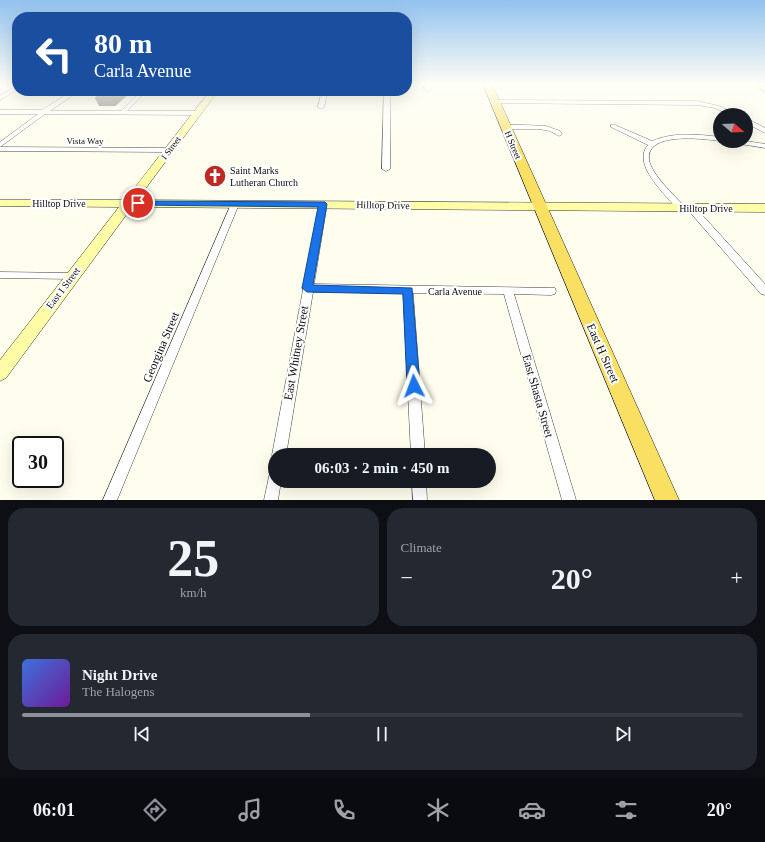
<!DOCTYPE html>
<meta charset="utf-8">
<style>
body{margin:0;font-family:Georgia,serif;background:#242831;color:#f1f3f6;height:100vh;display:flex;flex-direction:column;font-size:15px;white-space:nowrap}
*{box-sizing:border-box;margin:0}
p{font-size:13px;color:#9ea1a6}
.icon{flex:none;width:22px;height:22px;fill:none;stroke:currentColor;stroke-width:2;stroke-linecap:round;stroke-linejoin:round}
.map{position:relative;height:500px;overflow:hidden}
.sheet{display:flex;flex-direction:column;gap:8px;padding:8px;background:#0d0f14;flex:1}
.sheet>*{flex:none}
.top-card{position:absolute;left:12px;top:12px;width:400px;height:84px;border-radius:16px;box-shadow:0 4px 16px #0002;background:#1a4fa0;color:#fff;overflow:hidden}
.needle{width:26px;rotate:109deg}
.tools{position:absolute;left:713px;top:108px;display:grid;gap:8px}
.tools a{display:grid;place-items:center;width:40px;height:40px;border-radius:50%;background:#171b24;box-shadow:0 4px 16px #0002;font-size:20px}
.speed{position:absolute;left:12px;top:436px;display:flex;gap:8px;font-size:20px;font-weight:700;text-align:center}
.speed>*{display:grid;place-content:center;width:52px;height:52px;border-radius:50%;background:#171b24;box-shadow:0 4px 16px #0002;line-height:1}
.speed .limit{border:2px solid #111;border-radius:6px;background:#fff;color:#111}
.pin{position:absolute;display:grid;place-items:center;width:34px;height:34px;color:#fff;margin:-17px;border:2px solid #fff;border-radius:50%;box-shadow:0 1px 4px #0007}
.me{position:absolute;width:44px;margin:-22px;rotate:357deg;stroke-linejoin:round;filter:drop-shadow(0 0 3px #0008)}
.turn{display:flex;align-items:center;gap:14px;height:84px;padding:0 16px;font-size:18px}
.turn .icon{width:52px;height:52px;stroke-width:2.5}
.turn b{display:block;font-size:28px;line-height:34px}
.big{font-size:30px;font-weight:700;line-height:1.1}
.sheet .card{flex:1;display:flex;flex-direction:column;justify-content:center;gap:6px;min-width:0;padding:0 14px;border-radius:16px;background:#242831}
.sheet .dial{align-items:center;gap:0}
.dial b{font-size:52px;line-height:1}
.song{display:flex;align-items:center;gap:12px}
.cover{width:48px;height:48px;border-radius:6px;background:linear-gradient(135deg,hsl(220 70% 55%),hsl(280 70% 35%))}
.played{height:4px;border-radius:2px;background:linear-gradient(90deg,#8c9099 40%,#363941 40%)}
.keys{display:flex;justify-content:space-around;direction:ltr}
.heat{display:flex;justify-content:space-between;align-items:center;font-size:22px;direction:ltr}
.sheet .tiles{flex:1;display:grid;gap:8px;grid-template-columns:1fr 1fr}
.card:last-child{grid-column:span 2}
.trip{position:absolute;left:268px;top:448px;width:228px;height:40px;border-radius:20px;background:#171b24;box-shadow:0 4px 16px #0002;font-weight:700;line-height:40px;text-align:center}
.dock{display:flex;height:64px;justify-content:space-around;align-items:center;background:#090b0e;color:#9ea1a6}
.dock .icon{width:28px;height:28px}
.dock .selected{color:#8c9099}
.dock b{font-size:18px;color:#f1f3f6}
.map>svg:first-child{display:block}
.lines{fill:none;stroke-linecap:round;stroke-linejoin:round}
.street-casing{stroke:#404040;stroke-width:1}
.secondary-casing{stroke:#2f2f2f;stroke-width:1}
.primary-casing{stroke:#1e1e1e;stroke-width:1}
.street{fill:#fff;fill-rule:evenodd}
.secondary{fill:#fffca8;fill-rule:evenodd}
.primary{fill:#f9e062;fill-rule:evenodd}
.wall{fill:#4a443f}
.shaded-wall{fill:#3c3733}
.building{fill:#564f49;stroke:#3c3733}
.route{fill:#1a73e8;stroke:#114b97}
.labels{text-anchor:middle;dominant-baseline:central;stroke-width:4;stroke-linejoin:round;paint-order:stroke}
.far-street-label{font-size:9px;fill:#0d0d0d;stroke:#fff}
.poi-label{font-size:10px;fill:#0d0d0d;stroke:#fff;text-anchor:start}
.street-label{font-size:10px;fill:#0d0d0d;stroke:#fff}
.near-street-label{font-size:12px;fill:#0d0d0d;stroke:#fff}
</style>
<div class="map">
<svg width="765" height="500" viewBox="0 0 765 500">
<rect width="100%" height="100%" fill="#fffded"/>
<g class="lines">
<g class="street-casing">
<path id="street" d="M422,84H427L431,90L430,91H426Z
M17,86V90L0,100V96Z
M72,91H79L50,111H121L141,91H147L127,111H197L200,113L197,115L45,114L0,147V142L38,114H0V110H42Z
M322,91H328L324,107L321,109L318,107Z
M384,91H390V169L386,171L382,169Z
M495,100L697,101L719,106L738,115H730L715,108L697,105L493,103V101Z
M746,118L765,128V133L746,123Z
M525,125L546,126L560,131L562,134L559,136L550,131L539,129H505L502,127L505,125Z
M611,125H615L652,141C673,132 697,134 720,137V141C704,139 645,131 649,160C652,175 674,195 684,206L685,208L684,210H678C666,195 631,164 648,145L611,127Z
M731,141H746L765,144V148L734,143Z
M0,147L169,148L172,150L169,152L0,151Z
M232,202H235L239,204L117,500H103Z
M320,202H323L327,204L314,284L555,288L556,291L555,294L551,295L514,294L576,500H562L504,294L413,293L425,455H411L403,293L313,292L286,455H275L274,460L272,455L303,290L302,288L304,285Z
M688,206H694L765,284V295L761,294L688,210L687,208Z
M0,272L73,273L76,274L78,276L76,278L73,279L0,278Z
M275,470V481H281L278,500H264L270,472Z
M412,481H426L427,500H413Z"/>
</g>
<g class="secondary-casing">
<path id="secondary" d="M753,84H762L765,87V92Z
M210,91H218L137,200L765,204V212L132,207L6,378L0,381V360L119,207L0,206V200H125Z"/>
</g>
<g class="primary-casing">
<path id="primary" d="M483,84H492L679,500H655Z"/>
</g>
<use href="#street" class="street"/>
<use href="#secondary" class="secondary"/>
<use href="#primary" class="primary"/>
</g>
<path class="wall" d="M104,91H129L130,93L115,106H99L95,98Z"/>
<path class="shaded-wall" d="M120,91H129L130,93L115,106L111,98Z"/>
<path class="building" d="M104,91H120L111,98H95Z"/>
<linearGradient id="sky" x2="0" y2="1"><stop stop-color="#92c2ee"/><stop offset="0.55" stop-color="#fffef7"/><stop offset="1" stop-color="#fffef7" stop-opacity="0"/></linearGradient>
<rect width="765" height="154" fill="url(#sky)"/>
<path class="route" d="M138,201L325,202L327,204L313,285L412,288L420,386L418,389L414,391L409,389L407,386L403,294L307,292L302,288L318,207L135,205V202Z"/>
<defs>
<g id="church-disc" transform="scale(1.15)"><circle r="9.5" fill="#be2824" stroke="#fff"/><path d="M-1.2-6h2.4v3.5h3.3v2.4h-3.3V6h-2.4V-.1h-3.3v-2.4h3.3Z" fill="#fff"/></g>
</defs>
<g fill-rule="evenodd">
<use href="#church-disc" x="215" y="176"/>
</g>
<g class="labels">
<g class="far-street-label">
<text x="85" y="141">Vista Way</text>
<text transform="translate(513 145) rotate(67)">H Street</text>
<text transform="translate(171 148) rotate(-53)">I Street</text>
</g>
<g class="poi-label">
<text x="230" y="170">Saint Marks<tspan x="230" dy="12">Lutheran Church</tspan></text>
</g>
<g class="street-label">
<text x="59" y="203">Hilltop Drive</text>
<text transform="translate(383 205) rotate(1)">Hilltop Drive</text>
<text x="706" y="208">Hilltop Drive</text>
<text transform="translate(63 288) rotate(-53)">East I Street</text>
<text x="455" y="291">Carla Avenue</text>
</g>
<g class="near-street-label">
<text transform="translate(161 347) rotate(-67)">Georgina Street</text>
<text transform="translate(296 353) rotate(-80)">East Whitney Street</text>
<text transform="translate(603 353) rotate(66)">East H Street</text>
<text transform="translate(538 396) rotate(74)">East Shasta Street</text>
</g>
</g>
</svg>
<div class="tools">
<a><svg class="needle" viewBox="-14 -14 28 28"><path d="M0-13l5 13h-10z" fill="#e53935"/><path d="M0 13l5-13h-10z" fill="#9ea1a6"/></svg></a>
</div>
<div class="speed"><div class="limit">30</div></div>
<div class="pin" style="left:138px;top:203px;background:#d93025"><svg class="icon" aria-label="arrive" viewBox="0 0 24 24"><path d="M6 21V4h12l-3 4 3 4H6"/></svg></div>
<svg class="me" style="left:414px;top:386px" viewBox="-20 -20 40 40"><path d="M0-17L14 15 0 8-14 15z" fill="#1a73e8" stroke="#fff" stroke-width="4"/></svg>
<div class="trip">06:03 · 2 min · 450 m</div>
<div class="top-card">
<div class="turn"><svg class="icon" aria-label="left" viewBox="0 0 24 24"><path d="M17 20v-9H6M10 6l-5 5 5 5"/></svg><div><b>80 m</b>Carla Avenue</div></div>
</div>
</div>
<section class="sheet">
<div class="tiles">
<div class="card dial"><b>25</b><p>km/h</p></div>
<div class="card"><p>Climate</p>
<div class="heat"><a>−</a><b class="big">20°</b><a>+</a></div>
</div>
<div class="card">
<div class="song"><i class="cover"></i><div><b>Night Drive</b><p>The Halogens</p></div></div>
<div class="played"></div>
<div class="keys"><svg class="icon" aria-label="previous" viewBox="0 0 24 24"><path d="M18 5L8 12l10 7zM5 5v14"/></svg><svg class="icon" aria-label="pause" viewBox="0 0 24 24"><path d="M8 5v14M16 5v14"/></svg><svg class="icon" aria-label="next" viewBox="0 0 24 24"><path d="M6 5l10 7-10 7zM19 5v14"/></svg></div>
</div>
</div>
</section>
<nav class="dock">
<b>06:01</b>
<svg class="icon selected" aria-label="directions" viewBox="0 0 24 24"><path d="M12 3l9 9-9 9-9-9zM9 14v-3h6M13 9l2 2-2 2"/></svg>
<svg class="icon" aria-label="music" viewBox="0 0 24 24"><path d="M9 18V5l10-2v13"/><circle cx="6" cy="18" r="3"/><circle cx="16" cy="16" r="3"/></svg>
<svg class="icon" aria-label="phone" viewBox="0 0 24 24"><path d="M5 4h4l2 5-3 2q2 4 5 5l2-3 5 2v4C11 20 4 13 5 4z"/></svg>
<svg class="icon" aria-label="climate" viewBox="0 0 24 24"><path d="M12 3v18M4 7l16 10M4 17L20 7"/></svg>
<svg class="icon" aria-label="car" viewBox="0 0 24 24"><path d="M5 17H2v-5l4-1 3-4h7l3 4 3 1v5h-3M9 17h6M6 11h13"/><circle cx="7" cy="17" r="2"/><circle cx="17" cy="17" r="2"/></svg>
<svg class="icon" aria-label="filters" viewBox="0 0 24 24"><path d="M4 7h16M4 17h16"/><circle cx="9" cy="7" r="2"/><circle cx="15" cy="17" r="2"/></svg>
<b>20°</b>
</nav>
